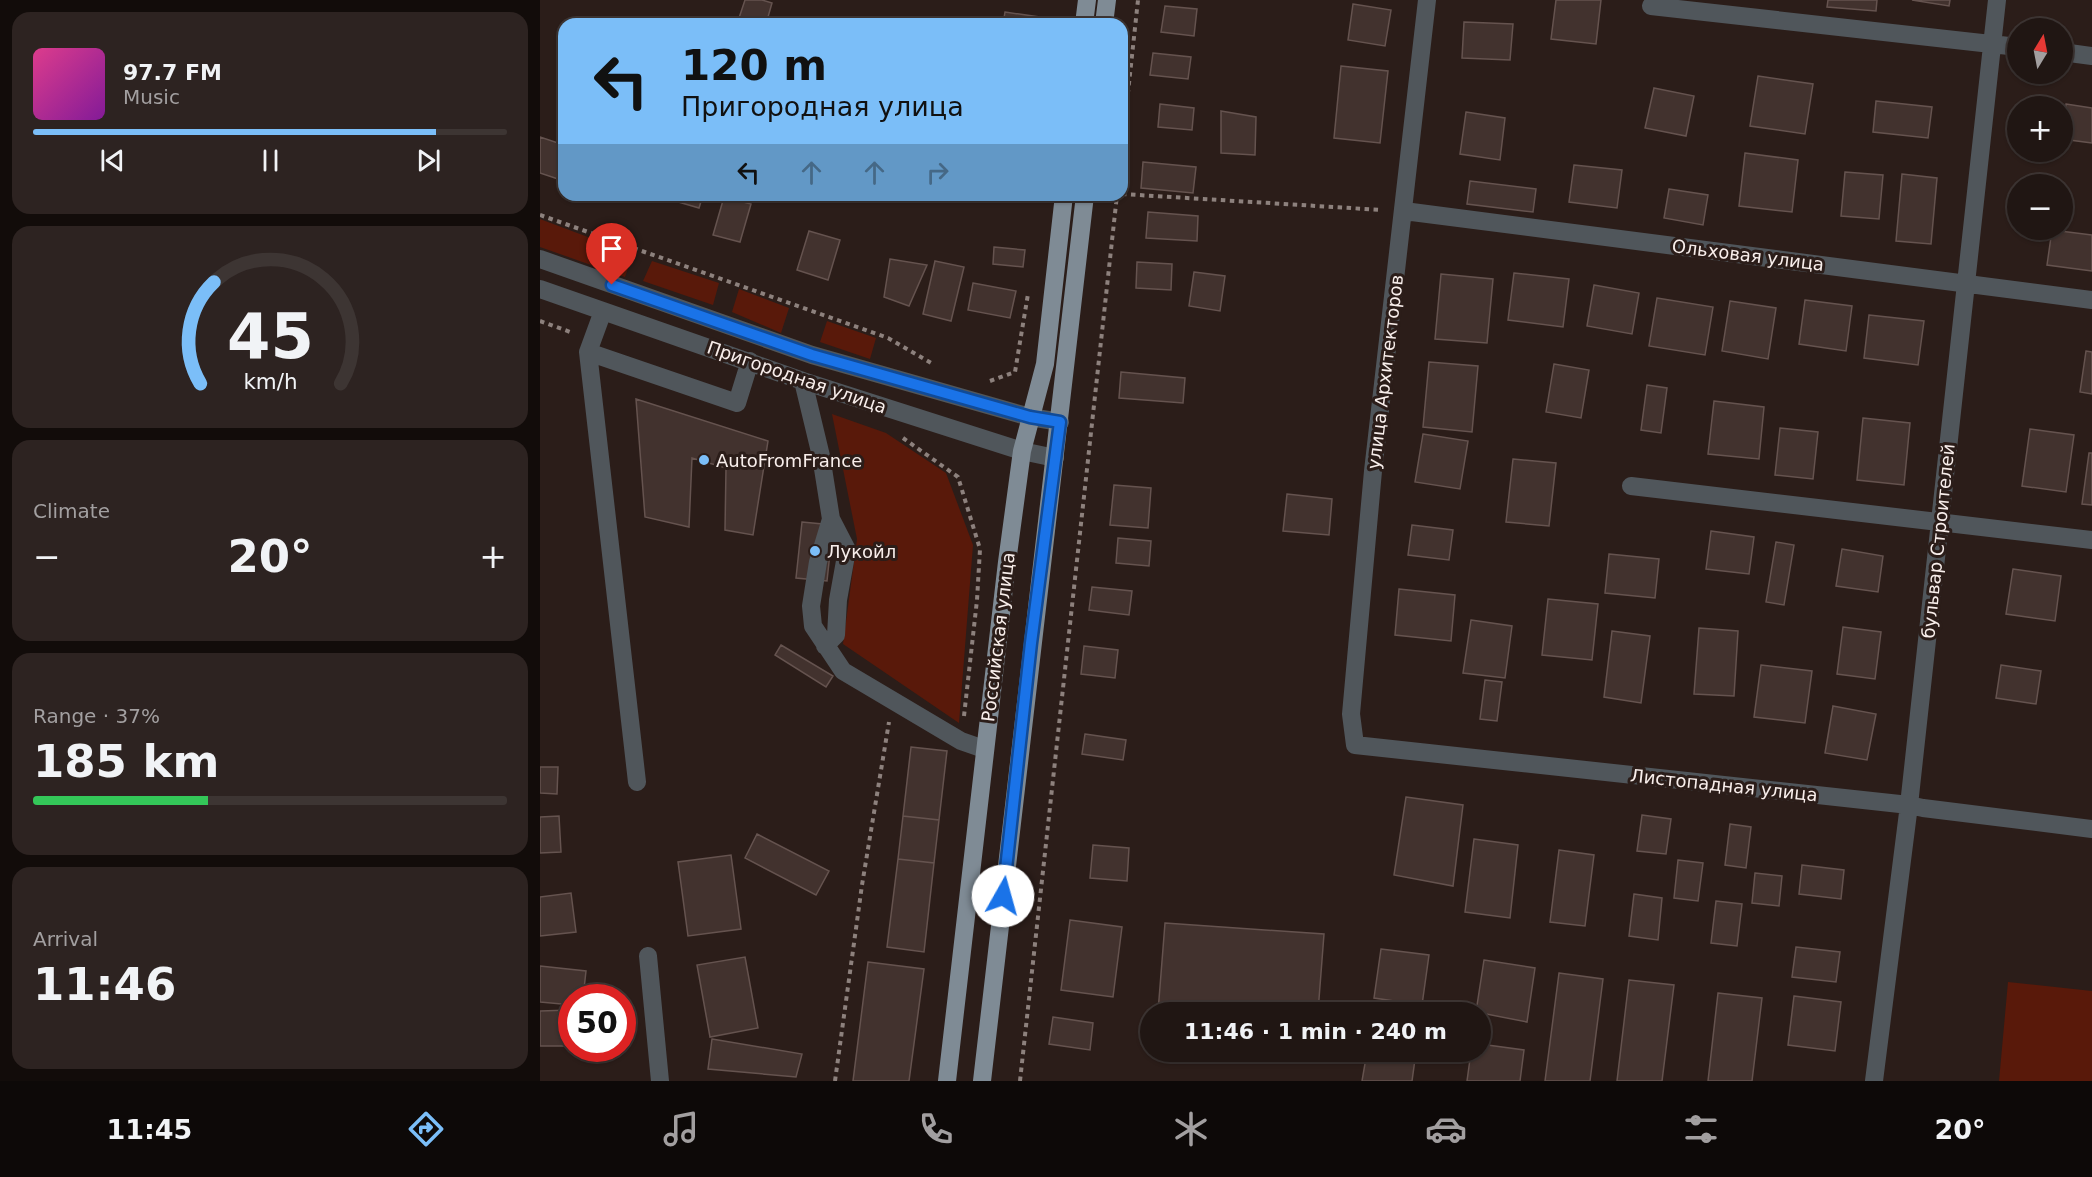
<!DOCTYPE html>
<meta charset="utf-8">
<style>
body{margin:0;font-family:"DejaVu Sans",sans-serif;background:#2d2321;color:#f1f3f6;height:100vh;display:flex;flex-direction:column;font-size:22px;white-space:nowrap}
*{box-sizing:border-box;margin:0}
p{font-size:20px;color:#a29fa0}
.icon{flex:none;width:33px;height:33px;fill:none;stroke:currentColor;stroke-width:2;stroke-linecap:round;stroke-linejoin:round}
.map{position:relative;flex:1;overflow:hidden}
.sheet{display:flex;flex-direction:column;gap:12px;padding:12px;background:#120c0a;width:540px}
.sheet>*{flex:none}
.hud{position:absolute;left:18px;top:18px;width:570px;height:183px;border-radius:18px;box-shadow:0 2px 4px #0004,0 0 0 2px #3d3533;background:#7bbef8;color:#111;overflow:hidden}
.needle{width:39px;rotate:10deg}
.fabs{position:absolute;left:1467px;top:18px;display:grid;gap:12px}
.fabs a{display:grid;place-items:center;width:66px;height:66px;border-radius:50%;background:#201613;box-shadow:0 2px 4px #0004,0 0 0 2px #3d3533;font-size:30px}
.speed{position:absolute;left:18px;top:984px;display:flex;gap:12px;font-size:30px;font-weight:700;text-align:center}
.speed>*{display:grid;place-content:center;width:78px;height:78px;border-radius:50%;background:#201613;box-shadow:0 2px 4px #0004,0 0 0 2px #3d3533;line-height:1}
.speed .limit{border:9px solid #d22;background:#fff;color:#111}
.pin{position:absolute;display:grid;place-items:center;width:51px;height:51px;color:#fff;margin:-62px -26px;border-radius:50% 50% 50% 0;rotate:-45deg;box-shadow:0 0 6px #0007}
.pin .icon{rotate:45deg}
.me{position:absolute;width:66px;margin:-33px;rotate:7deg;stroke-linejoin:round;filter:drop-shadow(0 0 4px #0008)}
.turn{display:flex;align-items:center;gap:21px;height:126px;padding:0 24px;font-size:27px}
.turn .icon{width:78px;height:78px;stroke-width:2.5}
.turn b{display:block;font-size:42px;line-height:51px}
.lanes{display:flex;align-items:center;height:57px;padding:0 24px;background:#0003;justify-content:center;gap:30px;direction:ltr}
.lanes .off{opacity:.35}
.big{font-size:45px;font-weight:800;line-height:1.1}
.sheet .tile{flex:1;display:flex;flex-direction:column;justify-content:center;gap:9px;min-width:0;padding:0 21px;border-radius:18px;background:#2d2321}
.sheet .dial{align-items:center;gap:0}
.dial svg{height:156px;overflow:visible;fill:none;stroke:#3d3533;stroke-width:7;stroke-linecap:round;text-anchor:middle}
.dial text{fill:#f1f3f6;stroke:none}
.song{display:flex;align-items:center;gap:18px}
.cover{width:72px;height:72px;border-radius:9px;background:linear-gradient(135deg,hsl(330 70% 55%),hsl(290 70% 35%))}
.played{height:6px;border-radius:3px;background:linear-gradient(90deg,#7bbef8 85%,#3d3533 85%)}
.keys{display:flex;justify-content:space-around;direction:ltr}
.heat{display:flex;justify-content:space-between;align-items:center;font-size:33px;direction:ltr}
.charge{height:9px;border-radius:4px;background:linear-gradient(90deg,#34c759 37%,#3d3533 0)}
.trip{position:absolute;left:600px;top:1002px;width:351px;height:60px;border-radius:30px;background:#201613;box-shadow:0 2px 4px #0004,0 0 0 2px #3d3533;font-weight:800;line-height:60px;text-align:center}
.dock{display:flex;height:96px;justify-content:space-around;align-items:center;background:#0d0908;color:#a29fa0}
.dock .icon{width:42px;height:42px}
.dock .active{color:#7bbef8}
.dock b{font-size:27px;color:#f1f3f6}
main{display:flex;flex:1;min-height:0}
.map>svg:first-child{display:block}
.green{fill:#59190a}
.building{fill:#42322e;stroke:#65534f;stroke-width:1.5}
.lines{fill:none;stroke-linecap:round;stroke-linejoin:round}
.path{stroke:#8d817d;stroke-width:4;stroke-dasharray:4.5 4.5;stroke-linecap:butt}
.minor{stroke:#50565b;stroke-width:18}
.major{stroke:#7f8b95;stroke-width:18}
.route-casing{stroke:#114b97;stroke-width:15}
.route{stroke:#1a73e8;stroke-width:10}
.poi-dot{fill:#7bbef8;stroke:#2b1d19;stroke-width:2}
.labels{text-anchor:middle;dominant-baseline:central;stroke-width:6;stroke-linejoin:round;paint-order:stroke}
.street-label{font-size:18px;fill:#f8eeeb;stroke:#2b1d19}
.poi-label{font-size:18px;fill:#f8eeeb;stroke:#2b1d19;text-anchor:start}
</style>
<main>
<section class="sheet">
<div class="tile">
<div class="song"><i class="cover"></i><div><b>97.7 FM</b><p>Music</p></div></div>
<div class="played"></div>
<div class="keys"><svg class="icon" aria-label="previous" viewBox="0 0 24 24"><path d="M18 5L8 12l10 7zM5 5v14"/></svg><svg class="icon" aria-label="pause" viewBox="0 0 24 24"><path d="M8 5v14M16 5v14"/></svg><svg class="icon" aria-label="next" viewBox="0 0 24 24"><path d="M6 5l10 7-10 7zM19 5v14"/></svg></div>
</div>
<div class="tile dial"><svg viewBox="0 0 100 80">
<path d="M14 69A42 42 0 1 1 86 69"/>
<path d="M14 69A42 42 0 0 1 21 17" stroke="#7bbef8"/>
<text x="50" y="56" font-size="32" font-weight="700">45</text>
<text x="50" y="72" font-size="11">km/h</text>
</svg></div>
<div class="tile"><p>Climate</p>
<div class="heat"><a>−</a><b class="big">20°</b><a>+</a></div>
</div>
<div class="tile"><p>Range · 37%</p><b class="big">185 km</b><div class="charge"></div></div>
<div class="tile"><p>Arrival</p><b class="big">11:46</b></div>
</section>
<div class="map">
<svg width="1552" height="1081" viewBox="0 0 1552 1081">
<rect width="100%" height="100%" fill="#2b1d19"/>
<path class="green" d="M0,219L93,254L85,277L0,247Z
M112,261L179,283L173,305L103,281Z
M199,289L249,308L241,333L192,312Z
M287,321L336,338L330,359L280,342Z
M292,414L346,433L406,473L433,545L419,723L303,644L317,539Z
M1468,982L1552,991V1081H1459Z"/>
<path class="building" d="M205,0H222L232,3L226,24H197Z
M1016,0H1061L1056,44L1011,39Z
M1288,0H1337L1336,11L1287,7Z
M1372,0H1410L1409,6Z
M813,4L851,10L845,46L808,40Z
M625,6L657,9L654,36L621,32Z
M465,12L506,18L505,24H463Z
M924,22L973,24L970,60L922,58Z
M613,53L651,57L648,79L610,75Z
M801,66L848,71L840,143L794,138Z
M1218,76L1273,84L1265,134L1210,126Z
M1114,88L1154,96L1146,136L1105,128Z
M1336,101L1392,107L1388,138L1333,132Z
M620,104L654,108L652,130L618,127Z
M1526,104L1552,108V143L1522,139Z
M681,111L716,117L715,155L681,153Z
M926,112L965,118L960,160L920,154Z
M0,137L24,145V171L21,180L0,173Z
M1205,153L1258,160L1252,212L1199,206Z
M603,162L656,167L653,193L601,188Z
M1034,165L1082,170L1077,208L1029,202Z
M1305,172L1343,175L1339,219L1301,216Z
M1362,174L1397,178L1391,244L1356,241Z
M930,181L996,189L993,212L927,204Z
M1129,189L1168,195L1163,225L1124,218Z
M129,195H163L159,208L128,199Z
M184,197L211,204L200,242L173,235Z
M608,212L658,216L657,241L606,238Z
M1512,230L1552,235V271L1507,265Z
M269,231L300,240L288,280L257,270Z
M454,247L485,250L483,267L453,264Z
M350,259L387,265L369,306L344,297Z
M395,261L424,267L411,321L383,314Z
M597,262L632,264L631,290L596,288Z
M654,272L685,276L680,311L649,306Z
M974,273L1029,279L1023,327L968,320Z
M901,274L953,279L947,343L895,339Z
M433,283L476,291L470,318L428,310Z
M1054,285L1099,293L1092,334L1047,326Z
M1117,298L1173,307L1165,355L1109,346Z
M1265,300L1312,306L1306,351L1259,344Z
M1190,301L1236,308L1228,359L1182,351Z
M1329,315L1384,321L1378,365L1324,358Z
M1546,351L1552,352V394L1540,392Z
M889,362L938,366L932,432L883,427Z
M1014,364L1049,370L1041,418L1006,412Z
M581,372L645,378L643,403L579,398Z
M1107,385L1127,388L1121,433L1101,430Z
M96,399L228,441L213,535L185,530L186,468L152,458L149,527L105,517Z
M1174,401L1224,407L1219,459L1168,454Z
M1323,418L1370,423L1364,485L1317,480Z
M1240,428L1278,432L1273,479L1235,475Z
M1490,429L1534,435L1526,492L1482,486Z
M883,434L928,441L920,489L875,482Z
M1549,453H1552V505L1542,504Z
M973,459L1016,463L1009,526L966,522Z
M574,485L611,488L608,528L570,525Z
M747,494L792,499L789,535L743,531Z
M262,522L293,525L287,581L256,578Z
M872,525L913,530L909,560L868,555Z
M1171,531L1214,537L1209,574L1166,569Z
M578,538L611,541L609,566L576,563Z
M1236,542L1254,545L1244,605L1226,602Z
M1302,549L1343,556L1338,592L1296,586Z
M1069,554L1119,559L1115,598L1065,593Z
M1473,569L1521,576L1515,621L1466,614Z
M552,587L592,591L589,615L549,610Z
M859,589L915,595L911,641L855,635Z
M1008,599L1058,604L1052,660L1002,655Z
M931,620L972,626L965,678L923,673Z
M1303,627L1341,632L1335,679L1297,674Z
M1159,628L1198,631L1194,696L1154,694Z
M1072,631L1110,636L1101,703L1064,697Z
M241,645L293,676L286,687L235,655Z
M544,646L578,650L575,678L541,674Z
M1221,665L1272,671L1265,723L1214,717Z
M1461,665L1501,671L1496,704L1456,698Z
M945,680L962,682L957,721L940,719Z
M1293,706L1336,714L1327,760L1285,753Z
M545,734L586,740L583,760L542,754Z
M371,747L407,751L399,820L363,816Z
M0,767H18L17,794L0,793Z
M866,797L923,805L913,886L854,875Z
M1102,815L1131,819L1126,854L1097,851Z
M19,816L21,852L0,853V817Z
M363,816L399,820L394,863L358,859Z
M1190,824L1211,827L1206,868L1185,865Z
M217,834L289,871L276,895L205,858Z
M934,839L978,845L970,918L925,912Z
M553,845L589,848L587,881L550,878Z
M1019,850L1054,855L1045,926L1010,922Z
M191,855L201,929L148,936L138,862Z
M358,859L394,863L384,952L347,947Z
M1138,860L1163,863L1158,901L1134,898Z
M1262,865L1304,870L1301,899L1259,894Z
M1215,873L1242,876L1239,906L1212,903Z
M31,893L36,932L0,936V897Z
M1094,894L1122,898L1118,940L1089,936Z
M1176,901L1202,904L1197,946L1171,943Z
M530,920L582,927L573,997L521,990Z
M625,923L784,934L778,1012H618Z
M1256,947L1300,952L1296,982L1252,977Z
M841,949L889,955L882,1005L834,998Z
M205,957L218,1028L170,1037L157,965Z
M944,960L995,968L987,1022L936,1012Z
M328,962L384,969L369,1081H313Z
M0,966L46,971L43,998H32V1005L0,1002Z
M1019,973L1063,979L1050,1081H1005Z
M1089,980L1134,985L1122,1081H1077Z
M1178,993L1222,998L1212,1081H1168Z
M1254,996L1301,1002L1295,1051L1248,1045Z
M30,1010L31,1046H0V1011Z
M513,1017L553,1023L550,1050L509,1044Z
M172,1039L262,1054L256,1077L168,1069Z
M940,1044L984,1050L980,1081H927L931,1052H940Z
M827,1052H876L872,1081H822Z"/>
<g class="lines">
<path class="path" d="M582,148L598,0
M582,194L842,210
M0,215L348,338L393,364
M0,321L33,333
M450,381L475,372L488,294
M363,438L418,477L440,549L437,600L424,716
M295,1081L322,885L349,722
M480,1081L577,195"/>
<path class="minor" d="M887,0L833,471L811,714L815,745L1369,805L1383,808L1552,829
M1111,6L1478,47
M1522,52L1552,56
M864,211L1552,300
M0,259L272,355L490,417L520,422
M0,289L263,381L482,451L515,458
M63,311L48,352L97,782
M48,352L197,403L210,361
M263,381L281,456L291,519L278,562L271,606L273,626L303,671L421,741L444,749
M1091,486L1552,540
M285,646L296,635L298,600L307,550L291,519
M108,956L120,1081
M1334,1081L1369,805L1457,0"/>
<path class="major" d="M544,24L547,0
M564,24L567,0
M407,1081L467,562L482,451L505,364L524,195
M442,1081C475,786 512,490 545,195"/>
</g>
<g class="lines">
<g class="route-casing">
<path id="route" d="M72,285L272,355L490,417L520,422L491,643L463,896"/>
</g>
<use href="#route" class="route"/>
</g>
<g class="poi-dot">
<circle cx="164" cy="460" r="6"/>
<circle cx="275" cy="551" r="6"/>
</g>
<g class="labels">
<g class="street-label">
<text transform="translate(1208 255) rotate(7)">Ольховая улица</text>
<text transform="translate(845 372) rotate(-83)">улица Архитекторов</text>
<text transform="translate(257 377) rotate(19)">Пригородная улица</text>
<text transform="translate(1398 541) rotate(-84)">бульвар Строителей</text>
<text transform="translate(458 637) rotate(-83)">Российская улица</text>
<text transform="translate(1184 785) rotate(6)">Листопадная улица</text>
</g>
<g class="poi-label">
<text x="176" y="460">AutoFromFrance</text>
<text x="287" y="551">Лукойл</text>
</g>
</g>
</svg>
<div class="fabs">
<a><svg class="needle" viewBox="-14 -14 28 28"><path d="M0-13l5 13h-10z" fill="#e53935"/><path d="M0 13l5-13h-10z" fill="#a29fa0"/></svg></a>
<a>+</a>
<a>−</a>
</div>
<div class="speed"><div class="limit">50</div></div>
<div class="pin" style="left:72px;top:285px;background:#d93025"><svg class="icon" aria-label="arrive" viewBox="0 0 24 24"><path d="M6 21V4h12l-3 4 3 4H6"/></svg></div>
<svg class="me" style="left:463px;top:896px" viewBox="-20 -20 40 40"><circle r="19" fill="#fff"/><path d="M0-13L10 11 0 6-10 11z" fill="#1a73e8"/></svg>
<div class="trip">11:46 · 1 min · 240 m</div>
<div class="hud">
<div class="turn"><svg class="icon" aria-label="left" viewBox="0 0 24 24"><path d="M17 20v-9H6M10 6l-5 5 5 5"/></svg><div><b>120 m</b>Пригородная улица</div></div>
<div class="lanes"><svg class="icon" aria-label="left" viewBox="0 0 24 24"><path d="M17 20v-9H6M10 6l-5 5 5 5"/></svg><svg class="icon off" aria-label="ahead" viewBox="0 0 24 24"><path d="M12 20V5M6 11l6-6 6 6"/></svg><svg class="icon off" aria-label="ahead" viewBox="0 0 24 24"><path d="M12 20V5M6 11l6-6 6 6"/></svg><svg class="icon off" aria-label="right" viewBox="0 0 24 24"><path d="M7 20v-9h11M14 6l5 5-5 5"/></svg></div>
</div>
</div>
</main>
<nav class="dock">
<b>11:45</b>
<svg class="icon active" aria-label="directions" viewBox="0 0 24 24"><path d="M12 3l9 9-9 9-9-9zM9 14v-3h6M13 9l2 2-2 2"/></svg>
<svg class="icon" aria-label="music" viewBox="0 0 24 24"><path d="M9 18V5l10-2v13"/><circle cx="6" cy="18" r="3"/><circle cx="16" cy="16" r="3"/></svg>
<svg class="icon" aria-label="phone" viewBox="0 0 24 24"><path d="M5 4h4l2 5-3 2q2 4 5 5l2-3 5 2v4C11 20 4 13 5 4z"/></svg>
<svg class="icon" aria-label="climate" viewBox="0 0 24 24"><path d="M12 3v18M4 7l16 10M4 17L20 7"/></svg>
<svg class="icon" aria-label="car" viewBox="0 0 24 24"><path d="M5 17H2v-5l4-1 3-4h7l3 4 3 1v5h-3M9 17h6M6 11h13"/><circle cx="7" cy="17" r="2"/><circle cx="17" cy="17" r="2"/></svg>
<svg class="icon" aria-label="filters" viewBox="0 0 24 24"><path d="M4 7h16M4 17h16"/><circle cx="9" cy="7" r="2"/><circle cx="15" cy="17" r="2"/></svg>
<b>20°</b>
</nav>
